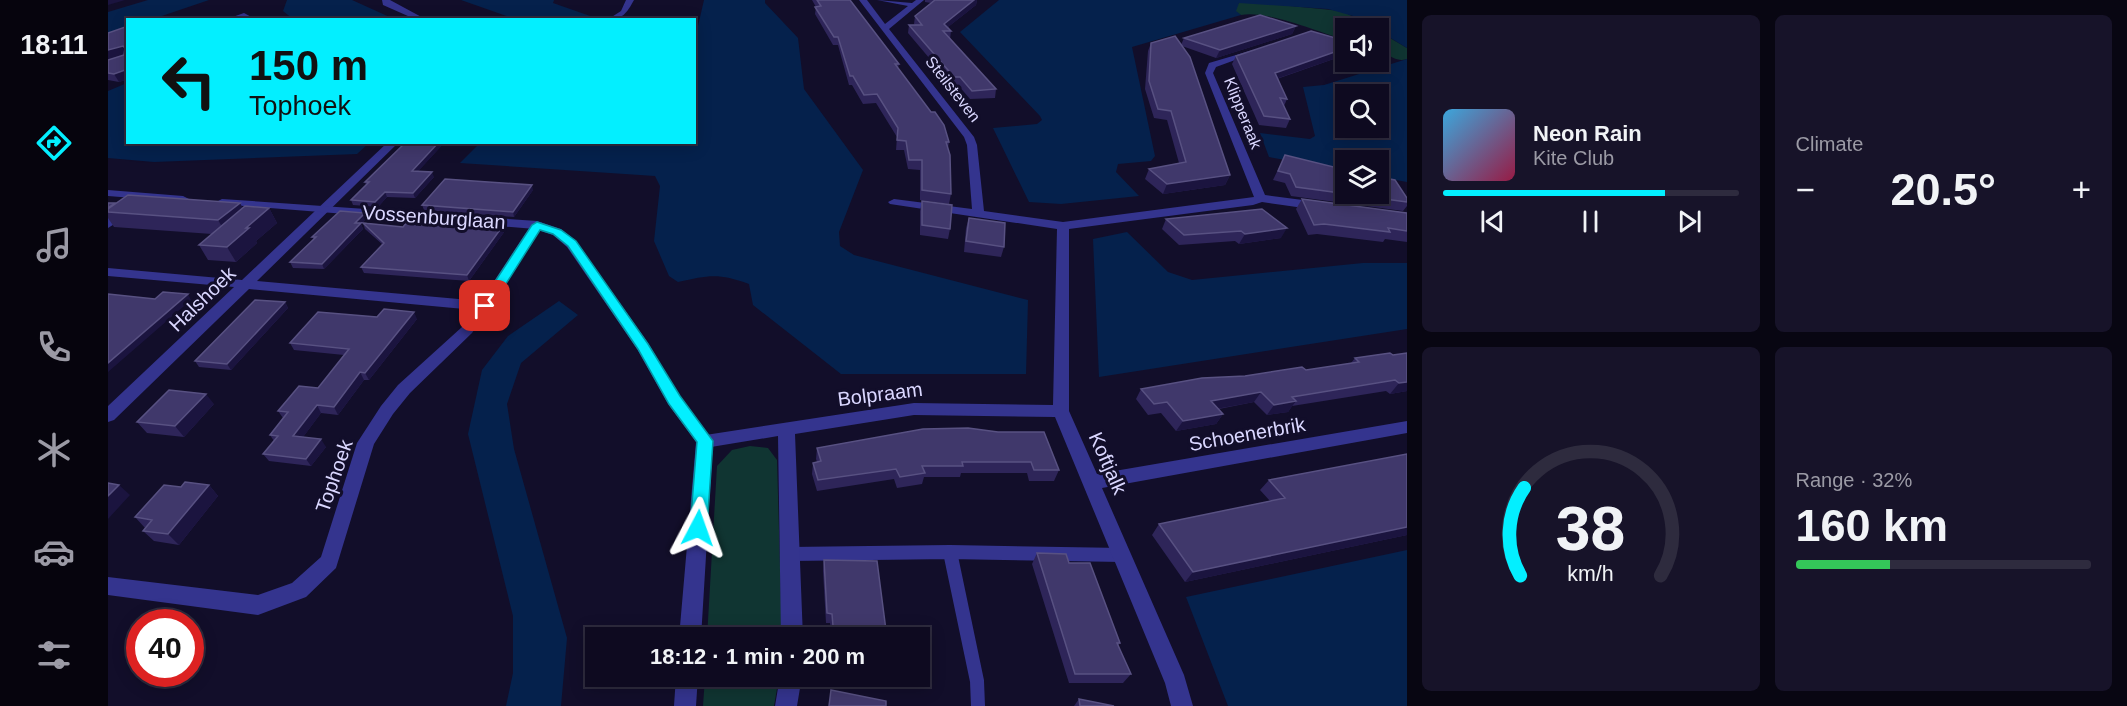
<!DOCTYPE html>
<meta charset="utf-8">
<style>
body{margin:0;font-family:Helvetica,sans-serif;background:#171329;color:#f1f3f6;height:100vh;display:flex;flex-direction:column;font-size:22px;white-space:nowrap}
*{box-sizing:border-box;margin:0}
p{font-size:20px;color:#9b9aa5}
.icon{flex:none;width:33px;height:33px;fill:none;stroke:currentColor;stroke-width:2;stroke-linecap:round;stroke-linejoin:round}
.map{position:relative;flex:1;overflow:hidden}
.sheet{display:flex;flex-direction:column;gap:15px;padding:15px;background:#080612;width:720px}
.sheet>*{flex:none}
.top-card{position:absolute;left:18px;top:18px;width:570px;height:126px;border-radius:0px;box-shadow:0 3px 15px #0003,0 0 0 2px #2e2b3e;background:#03efff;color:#111;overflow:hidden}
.fabs{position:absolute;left:1227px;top:18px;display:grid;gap:12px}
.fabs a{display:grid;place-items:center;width:54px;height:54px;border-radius:0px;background:#0e0a20;box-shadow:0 3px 15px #0003,0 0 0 2px #2e2b3e;font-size:30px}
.speed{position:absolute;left:18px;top:609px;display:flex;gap:12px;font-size:30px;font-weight:700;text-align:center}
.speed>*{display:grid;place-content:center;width:78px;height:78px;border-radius:50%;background:#0e0a20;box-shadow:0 3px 15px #0003,0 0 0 2px #2e2b3e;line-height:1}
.speed .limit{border:9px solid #d22;background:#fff;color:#111}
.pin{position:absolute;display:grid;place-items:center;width:51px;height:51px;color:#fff;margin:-26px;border-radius:12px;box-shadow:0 3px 9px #0006}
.me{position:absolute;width:66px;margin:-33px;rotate:4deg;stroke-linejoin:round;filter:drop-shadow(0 0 4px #0008)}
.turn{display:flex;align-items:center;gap:21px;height:126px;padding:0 24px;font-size:27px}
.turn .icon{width:78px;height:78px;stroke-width:2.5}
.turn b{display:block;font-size:42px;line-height:51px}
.big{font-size:45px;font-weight:800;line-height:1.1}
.sheet .tile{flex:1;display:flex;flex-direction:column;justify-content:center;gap:9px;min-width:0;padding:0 21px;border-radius:9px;background:#171329}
.sheet .dial{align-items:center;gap:0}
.dial svg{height:156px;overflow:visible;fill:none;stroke:#2e2b3e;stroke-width:7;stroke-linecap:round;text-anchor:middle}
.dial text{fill:#f1f3f6;stroke:none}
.song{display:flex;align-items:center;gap:18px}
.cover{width:72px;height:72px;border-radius:9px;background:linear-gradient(135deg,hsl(200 70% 55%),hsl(340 70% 35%))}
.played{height:6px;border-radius:3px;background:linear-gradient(90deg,#03efff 75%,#2e2b3e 75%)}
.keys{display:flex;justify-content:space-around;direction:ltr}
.heat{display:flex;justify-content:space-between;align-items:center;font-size:33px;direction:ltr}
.charge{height:9px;border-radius:4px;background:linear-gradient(90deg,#34c759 32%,#2e2b3e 0)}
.sheet .tiles{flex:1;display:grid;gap:15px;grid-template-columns:repeat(2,1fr)}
.trip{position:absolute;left:477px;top:627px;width:345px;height:60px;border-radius:0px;background:#0e0a20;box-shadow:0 3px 15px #0003,0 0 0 2px #2e2b3e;font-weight:800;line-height:60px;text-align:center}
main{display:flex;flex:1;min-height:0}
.dock{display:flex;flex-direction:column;width:108px;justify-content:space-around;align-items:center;background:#06040d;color:#9b9aa5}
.dock .icon{width:42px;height:42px}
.dock .selected{color:#03efff}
.dock b{font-size:27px;color:#f1f3f6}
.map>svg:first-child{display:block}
.green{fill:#103532}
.water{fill:#05214c;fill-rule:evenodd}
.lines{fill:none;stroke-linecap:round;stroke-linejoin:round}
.service{stroke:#34348e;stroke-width:14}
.minor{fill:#34348e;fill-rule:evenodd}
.tertiary{fill:#34348e;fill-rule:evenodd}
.wall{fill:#2e2559}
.shaded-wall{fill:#1b143f}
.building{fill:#40386b;stroke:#585182;stroke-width:1.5}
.route{fill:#03efff;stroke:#029ba6;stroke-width:1.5}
.labels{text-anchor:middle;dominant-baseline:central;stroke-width:6;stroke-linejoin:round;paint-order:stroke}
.far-street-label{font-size:16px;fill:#dad7ff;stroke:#120e2a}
.street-label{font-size:20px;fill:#dad7ff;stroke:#120e2a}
</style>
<main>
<nav class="dock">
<b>18:11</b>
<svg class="icon selected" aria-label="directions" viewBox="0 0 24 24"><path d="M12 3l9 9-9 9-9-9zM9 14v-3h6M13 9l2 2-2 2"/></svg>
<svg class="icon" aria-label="music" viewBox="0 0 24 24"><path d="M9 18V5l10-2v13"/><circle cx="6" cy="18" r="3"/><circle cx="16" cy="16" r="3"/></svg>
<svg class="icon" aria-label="phone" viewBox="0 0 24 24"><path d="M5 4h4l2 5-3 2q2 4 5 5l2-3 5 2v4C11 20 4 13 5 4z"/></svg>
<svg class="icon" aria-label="climate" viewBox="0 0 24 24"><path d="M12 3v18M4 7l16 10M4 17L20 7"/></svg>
<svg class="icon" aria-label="car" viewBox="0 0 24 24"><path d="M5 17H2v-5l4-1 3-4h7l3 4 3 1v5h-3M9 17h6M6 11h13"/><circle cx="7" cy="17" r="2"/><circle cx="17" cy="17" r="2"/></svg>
<svg class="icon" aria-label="filters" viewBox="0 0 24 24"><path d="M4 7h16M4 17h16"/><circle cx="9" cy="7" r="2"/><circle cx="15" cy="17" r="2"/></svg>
</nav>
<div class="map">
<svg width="1299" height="706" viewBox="0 0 1299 706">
<rect width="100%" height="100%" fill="#120e2a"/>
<path class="green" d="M1141,2L1234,11L1267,28H1238L1237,40C1211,32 1159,10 1133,15L1128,12V6L1131,3Z
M1270,31L1299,48V59C1287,63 1280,53 1271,50Z
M642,446L660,448L669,460L674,637L599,638L609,466L624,450Z
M597,677H671L666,706H595Z"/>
<path class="water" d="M40,0H101L45,19L20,20L19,29L0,35V12Z
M179,0H244L286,19H185L175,11Z
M353,0H446L445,3L485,17L486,19H407Z
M596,0H657V3L690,38L696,89L755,170L731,232L732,246L746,255L920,300L918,374H733L645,305L641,284C611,273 601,275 570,282L561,276L546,241L552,186L547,176L352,163L372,143L586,142L587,106L589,101L586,98L587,29L590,26Z
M891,0H1299V48L1271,31L1270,28L1245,16L1220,9L1131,3L1128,11L1133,15L1024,47L1047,156L1043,161L1010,164L1008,172L1031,196L953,204L921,202L885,128L929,124L934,120L932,116L852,32Z
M1299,59V182L1271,177L1270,160H1238L1237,171L1161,157L1152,133L1202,139L1207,136L1195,87L1216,85ZM1238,94H1270V128H1238Z
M19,83L20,142L261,143L249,154L46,162L0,158V91Z
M1019,232L1060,272L1084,280L1255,263H1299V329L991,377L985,239Z
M451,301L470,315L413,363L399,404L406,449L459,638L453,706H398L405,673V616L360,434L374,370L400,336Z
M1299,550V706H1120L1078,597Z"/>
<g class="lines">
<path class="service" d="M842,552L869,681L870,706
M682,554L842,552L1015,555"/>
<path class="minor" d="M274,0H282L319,20H309L275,5Z
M518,0H526C519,13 514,20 499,20L513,11Z
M751,0H759L777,24L800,6L769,0L804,3L808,0H816L781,29L866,137L869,145L876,211L955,222L1146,197L1097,73L1101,63L1145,50L1149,52L1108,67L1105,73L1157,195L1210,202L1216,206L1210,210L1154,202L1145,205L961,229V411L989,474L1299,421V433L994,488L1076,675L1085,706H1063L1057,683L947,417L806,415L687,434L695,638H673L670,436L597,448L591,446L589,441L591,436L806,403L945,405L949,229L782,204L780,202L786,199L864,209L859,145L856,137Z
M136,13L149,20L135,18L116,20Z
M280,142H291L149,281L373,301L425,222H433L435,225L364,333L302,393L285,414L266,444L228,568L198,597L150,615L0,595V577L150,595L184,583L213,557L249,443L273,406L290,385L354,327L367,310L141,289L6,420L0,422V406L126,287L0,276V268L134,280Z
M20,206L26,210L24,213L0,228V218Z
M672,676H694L689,706H667Z"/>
<path class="tertiary" d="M0,190L75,196L81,199L75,202L0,196Z
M114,199L429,221L453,229L468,241L540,343L572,396L605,441L593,638H571L588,442L560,404L529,349L459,247L445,235L427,229L110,204L108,202Z
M568,676H590L588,706H566Z"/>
</g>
<path class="wall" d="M704,0H742L791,64L790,68L841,142L840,148L843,194L841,204L812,200V170L800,169L796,150H788L789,137L768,103L755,104L744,85H741L730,45H725L707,14L708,7Z
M817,0H869L868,5L840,27L843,31L842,39L888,89L887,98L862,99L850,85H844L800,33L801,25H807L806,24L807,16L823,3L817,2Z
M20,26V79L11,82L0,80V60Z
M1188,26L1184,34L1108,58L1074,46L1122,175L1117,185L1055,194L1037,179L1041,169L1071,163L1059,120L1046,118L1037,89L1040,51L1043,43L1073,45L1076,38Z
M1238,41L1237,55L1169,79L1179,99L1176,106L1182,119L1178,128L1151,125L1124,64L1128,56Z
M337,142L310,171L326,177L307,198L279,197L270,207L245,205L243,200L258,185L257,182Z
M1177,155L1237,170L1238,169V194L1271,177L1299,198V206L1295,211L1183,196L1177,183L1165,180Z
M425,190L406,217L316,210L314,205Z
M1194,199L1299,213V242L1277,239L1275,242L1209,234L1200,235L1188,209Z
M814,201L842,229L840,239L812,235V211Z
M0,203L135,208H161L169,223L148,241L149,243L128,262L100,260L91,245L104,234L6,227L0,218Z
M1154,209L1173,238L1131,244L1127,241L1071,245L1054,229L1058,219Z
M259,218L253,224L255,229L216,269L185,268L182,262L206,240L204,237Z
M861,218L896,247L893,257L856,252L858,228Z
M255,223L295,227L399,228L361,281L256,273L253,267L274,244L257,229Z
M177,302L180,308L123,370L91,367L87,361Z
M269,317L309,319L261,380H256L230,415L213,413L195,437L218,447L203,466L161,461L155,454L166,441L162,435L175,418L170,411L210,388L236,355L186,350L182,343Z
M1282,353L1299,391L1282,394L1278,391L1184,406L1180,412L1159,415L1146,402L1111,409L1115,414L1108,424L1068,431L1053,413L1040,415L1028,399L1033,389L1137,376L1198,370L1243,363L1247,358Z
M106,404L76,437L39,433L29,422Z
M815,429L951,470L946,481H921L919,473H853L852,477H816L814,484L789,488L786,479L709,491L704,474L705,463L709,462L708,459L709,448Z
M1161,480L1299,535L1077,582L1044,535L1051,524L1162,501L1152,490Z
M101,485L110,496L71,545L46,541L35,531L37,528L27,517Z
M929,553L961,563L1012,643L1010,646L1023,674L1015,683H961L924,564Z
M716,560L779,638H724L722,623H718L715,571Z
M971,699L1006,706H966Z"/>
<path class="shaded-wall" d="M0,0H17L0,5Z
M865,0H869L868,5L835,31L836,24Z
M1188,26L1184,34L1108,58L1112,50Z
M1238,43V46L1236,49L1238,48L1237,55L1162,81L1167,73Z
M15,46L19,54L0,60V50Z
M20,69V79L11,82L6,74Z
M331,142H337L306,176L304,171Z
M324,172L326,177L307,198L305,193Z
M1122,175L1117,185L1055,194L1059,184Z
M424,185L425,190L406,217L405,212Z
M277,192L279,197L270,207L267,202Z
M132,203L140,218L119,235L110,220Z
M161,208L169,223L148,241L149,243L128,262L119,247L138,228Z
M257,213L259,218L253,224L255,229L216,269L214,264L247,223Z
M397,223L399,228L361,281L359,275Z
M1179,228L1173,238L1131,244L1137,234Z
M80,294L83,300L0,372V363Z
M177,302L180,308L123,370L119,364Z
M306,312L309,319L261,380L257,373Z
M252,372L256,380L230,415L226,407Z
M1299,382V391L1282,394L1291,383Z
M1153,392L1146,402L1097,411L1103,401Z
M98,394L106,404L76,437L67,426Z
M1188,401L1180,412L1159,415L1166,405Z
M209,405L213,413L190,444L185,436Z
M1115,414L1108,424L1068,431L1075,421Z
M213,439L218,447L203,466L198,459Z
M11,485L22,495L0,519V496Z
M101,485L110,496L71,545L60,534Z
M1299,527V535L1077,582L1085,572Z"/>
<path class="building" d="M709,0H742L791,64H787L823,112H827L836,125L841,142H838L842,155L843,194L814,190V160H801L798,141L789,140L790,128L769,94L756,95L745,76H742L730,37H726L707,7L713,6Z
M827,0H866L836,24L843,31H835L888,89L864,91L852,77H846L801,25H814L807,16Z
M1152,15L1188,26L1112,50L1076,38Z
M20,26V69L6,74L0,73V60L16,55L17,48L15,46L0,50V33Z
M1203,31L1238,41V43L1232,44L1238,46V48L1167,73L1179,99L1172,98L1182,119L1156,116L1128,56Z
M1067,36L1082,57L1122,175L1059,184L1041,169L1078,162L1063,111L1050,109L1041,81L1043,43Z
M298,142H331L304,171L324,172L305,193L277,192L267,202L243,200L261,182H257Z
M1177,155L1238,170V194H1270V175L1271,177L1287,180L1299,198V202L1188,187L1182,174L1170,171Z
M337,179L424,185L405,212L314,205Z
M20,195L132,203L110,220L0,212V209Z
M1194,199L1299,213V231L1280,228L1282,232L1216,224L1206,225Z
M814,201L844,205L842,229L814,225Z
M0,203H7L0,208Z
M137,206L161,208L138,228H141L119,247L91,245Z
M1154,209L1179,228L1137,234L1133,231L1076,235L1058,219Z
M232,211L257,213L247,223H253L214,264L182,262L208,237H204Z
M304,216L397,223L359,275L253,267L276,243L255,223L295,227Z
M861,218L897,223L896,247L858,241Z
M55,292L80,294L0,363V294L47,299Z
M147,300L177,302L119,364L87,361Z
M276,309L306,312L257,373L252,372L226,407L209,405L185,436L213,439L198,459L155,454L170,436L162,435L180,412L170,411L191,386L210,388L241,349L182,343L210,312L269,317Z
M1282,353L1285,355L1299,353V382L1291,383L1287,380L1184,397L1188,401L1166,405L1153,392L1103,401L1115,414L1075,421L1059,402L1046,404L1033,389L1094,378L1137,376L1194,367L1198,370L1251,362L1247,358Z
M61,390L98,394L67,426L29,422Z
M860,428L890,432H936L951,470H926L923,462H854L855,466H814L817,473L792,477L788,469L710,480L705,463L713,461L709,448L815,429Z
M1299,454V527L1085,572L1051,524L1177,498L1161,480Z
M77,482L101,485L60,534L35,531L44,520L27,517L56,485L73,487Z
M0,483L11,485L0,496Z
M929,553L958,554L961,563H982L1012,643H1009L1023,674H967Z
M716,560L769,561L779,638H726L724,614L719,613Z
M723,690L778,701V706H721Z
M971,699L1006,706H972Z"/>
<path class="route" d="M429,222L453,230L468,241L540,344L572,396L605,441L599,528L596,534L590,536L584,534L582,528L589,442L561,404L530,349L460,246L445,234L432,230L382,309H373L371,306L424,225Z"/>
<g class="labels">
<g class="far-street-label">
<text transform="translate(845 89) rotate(52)">Steilsteven</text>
<text transform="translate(1135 113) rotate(68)">Klipperaak</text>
</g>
<g class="street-label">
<text transform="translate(326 217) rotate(4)">Vossenburglaan</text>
<text transform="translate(94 299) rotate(-44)">Halshoek</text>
<text transform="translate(772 394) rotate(-7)">Bolpraam</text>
<text transform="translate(1139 434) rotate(-10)">Schoenerbrik</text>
<text transform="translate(1000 463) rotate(66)">Koftjalk</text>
<text transform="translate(226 476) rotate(-71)">Tophoek</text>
</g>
</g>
</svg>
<div class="fabs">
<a><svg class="icon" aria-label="sound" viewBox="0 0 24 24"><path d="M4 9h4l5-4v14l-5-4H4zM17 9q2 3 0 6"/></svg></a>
<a><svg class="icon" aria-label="search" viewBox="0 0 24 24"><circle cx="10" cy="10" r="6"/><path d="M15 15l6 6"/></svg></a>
<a><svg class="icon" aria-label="layers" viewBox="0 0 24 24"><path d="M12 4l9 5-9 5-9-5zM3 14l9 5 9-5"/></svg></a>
</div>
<div class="speed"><div class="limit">40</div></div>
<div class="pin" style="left:377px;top:306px;background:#d93025"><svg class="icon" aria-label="arrive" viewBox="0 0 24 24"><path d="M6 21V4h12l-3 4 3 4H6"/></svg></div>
<svg class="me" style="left:590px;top:528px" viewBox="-20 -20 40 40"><path d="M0-17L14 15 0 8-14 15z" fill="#03efff" stroke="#fff" stroke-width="4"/></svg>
<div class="trip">18:12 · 1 min · 200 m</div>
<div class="top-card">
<div class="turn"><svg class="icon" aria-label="left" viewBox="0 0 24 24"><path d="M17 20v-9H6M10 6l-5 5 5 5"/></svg><div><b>150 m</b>Tophoek</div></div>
</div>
</div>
<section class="sheet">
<div class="tiles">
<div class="tile">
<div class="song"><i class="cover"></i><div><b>Neon Rain</b><p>Kite Club</p></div></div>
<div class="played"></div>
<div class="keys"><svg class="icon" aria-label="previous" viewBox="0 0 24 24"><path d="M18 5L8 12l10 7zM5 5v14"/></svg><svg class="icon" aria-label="pause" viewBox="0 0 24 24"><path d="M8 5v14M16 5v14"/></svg><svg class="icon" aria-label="next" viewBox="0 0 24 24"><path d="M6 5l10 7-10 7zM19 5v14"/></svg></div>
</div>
<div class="tile"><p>Climate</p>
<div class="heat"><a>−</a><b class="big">20.5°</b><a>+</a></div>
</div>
<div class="tile dial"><svg viewBox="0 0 100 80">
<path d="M14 69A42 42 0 1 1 86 69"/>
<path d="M14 69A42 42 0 0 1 16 24" stroke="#03efff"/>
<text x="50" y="56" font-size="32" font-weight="700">38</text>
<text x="50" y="72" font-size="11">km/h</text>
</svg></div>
<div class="tile"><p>Range · 32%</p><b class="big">160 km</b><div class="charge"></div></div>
</div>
</section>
</main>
